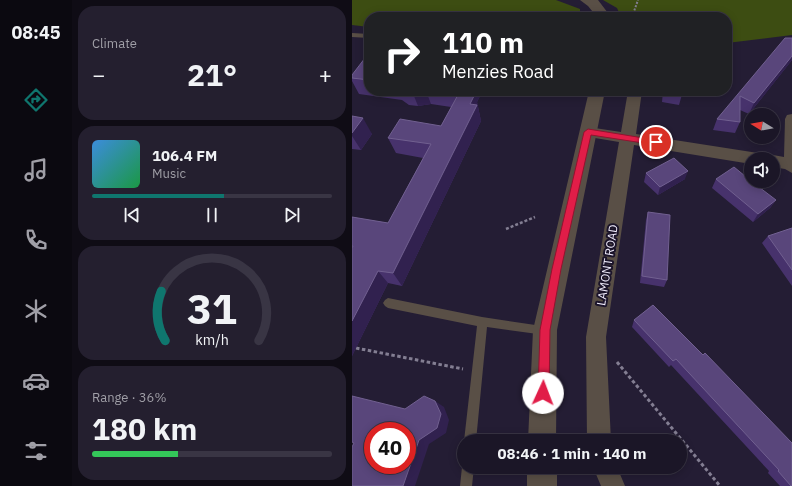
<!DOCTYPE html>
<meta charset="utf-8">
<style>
body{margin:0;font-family:"IBM Plex Sans",sans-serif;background:#241f2f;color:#f1f3f6;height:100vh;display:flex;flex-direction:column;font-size:15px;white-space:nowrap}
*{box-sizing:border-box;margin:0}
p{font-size:13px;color:#a09fa7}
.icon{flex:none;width:22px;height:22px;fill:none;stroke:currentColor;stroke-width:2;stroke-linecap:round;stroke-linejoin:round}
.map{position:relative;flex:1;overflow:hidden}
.sheet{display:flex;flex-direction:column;gap:6px;padding:6px;background:#0f0c15;width:280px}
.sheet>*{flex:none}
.banner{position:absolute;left:12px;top:12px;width:368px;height:84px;border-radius:16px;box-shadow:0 2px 10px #0003,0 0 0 1px #393544;background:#202124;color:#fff;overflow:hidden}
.needle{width:26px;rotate:281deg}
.tools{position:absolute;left:392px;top:108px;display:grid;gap:8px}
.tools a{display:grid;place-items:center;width:36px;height:36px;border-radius:50%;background:#1b1627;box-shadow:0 2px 10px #0003,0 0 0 1px #393544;font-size:20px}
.speed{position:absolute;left:12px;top:422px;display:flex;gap:8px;font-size:20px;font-weight:700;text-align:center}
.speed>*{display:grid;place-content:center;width:52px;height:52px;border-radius:50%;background:#1b1627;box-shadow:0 2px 10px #0003,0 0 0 1px #393544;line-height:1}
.speed .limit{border:6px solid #d22;background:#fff;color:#111}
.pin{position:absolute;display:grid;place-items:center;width:34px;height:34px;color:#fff;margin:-17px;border:2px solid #fff;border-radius:50%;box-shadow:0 1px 4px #0007}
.me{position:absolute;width:44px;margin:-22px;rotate:2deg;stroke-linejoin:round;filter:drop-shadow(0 0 3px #0008)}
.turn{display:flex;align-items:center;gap:14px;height:84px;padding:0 12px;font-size:18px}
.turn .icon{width:52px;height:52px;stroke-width:2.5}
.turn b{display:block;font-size:28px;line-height:34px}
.big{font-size:30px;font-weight:700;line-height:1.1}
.sheet .widget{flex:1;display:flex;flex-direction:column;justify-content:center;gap:6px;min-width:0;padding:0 14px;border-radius:16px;background:#241f2f}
.sheet .dial{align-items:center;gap:0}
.dial svg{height:104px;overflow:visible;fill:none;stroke:#393544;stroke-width:7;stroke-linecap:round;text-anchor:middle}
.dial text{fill:#f1f3f6;stroke:none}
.song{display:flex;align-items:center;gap:12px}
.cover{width:48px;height:48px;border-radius:6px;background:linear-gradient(135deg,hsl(210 70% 55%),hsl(140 70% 35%))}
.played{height:4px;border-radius:2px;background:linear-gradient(90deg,#0f766e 55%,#393544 55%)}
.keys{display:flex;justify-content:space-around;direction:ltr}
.heat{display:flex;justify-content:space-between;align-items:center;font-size:22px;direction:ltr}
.charge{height:6px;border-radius:3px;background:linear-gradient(90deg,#34c759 36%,#393544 0)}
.trip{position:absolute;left:105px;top:434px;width:230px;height:40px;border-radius:20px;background:#1b1627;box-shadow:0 2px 10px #0003,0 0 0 1px #393544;font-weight:700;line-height:40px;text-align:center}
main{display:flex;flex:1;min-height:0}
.menu{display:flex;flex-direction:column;width:72px;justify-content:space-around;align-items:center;background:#0b0910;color:#a09fa7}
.menu .icon{width:28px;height:28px}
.menu .selected{color:#0f766e}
.menu b{font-size:18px;color:#f1f3f6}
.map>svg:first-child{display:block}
.green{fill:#3d4d12}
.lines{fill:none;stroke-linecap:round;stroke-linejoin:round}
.path-far2{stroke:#837e92;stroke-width:2;stroke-dasharray:2 1.5;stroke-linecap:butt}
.path-far1{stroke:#837e92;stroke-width:2.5;stroke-dasharray:3 2;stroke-linecap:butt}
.path{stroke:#837e92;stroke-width:3;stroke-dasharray:3.5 2.5;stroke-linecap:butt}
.service{fill:#594f46;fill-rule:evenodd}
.minor{fill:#594f46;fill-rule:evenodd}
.tertiary{fill:#594f46;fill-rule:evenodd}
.wall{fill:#47326c}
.shaded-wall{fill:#31214f}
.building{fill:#59467b;stroke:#716090;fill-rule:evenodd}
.route{fill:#e11d48;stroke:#92132f}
.labels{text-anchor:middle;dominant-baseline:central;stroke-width:4;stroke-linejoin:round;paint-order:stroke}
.street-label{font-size:12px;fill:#f0ecfc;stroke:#1b142a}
</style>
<main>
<nav class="menu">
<b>08:45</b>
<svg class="icon selected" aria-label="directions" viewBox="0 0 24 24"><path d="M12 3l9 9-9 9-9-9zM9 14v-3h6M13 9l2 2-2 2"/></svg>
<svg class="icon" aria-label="music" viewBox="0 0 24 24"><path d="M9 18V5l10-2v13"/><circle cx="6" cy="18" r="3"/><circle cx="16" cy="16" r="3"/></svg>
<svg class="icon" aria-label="phone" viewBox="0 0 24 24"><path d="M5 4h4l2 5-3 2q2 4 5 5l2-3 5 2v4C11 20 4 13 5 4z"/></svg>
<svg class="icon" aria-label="climate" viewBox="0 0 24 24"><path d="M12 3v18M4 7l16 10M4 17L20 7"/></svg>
<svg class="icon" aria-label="car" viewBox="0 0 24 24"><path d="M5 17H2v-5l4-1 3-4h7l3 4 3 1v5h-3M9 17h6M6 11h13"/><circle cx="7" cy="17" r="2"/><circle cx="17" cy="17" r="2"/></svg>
<svg class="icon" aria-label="filters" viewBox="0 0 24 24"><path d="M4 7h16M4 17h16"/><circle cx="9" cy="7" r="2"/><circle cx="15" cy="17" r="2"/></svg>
</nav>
<section class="sheet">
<div class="widget"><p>Climate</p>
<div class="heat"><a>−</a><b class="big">21°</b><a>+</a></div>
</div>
<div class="widget">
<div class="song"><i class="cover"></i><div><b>106.4 FM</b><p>Music</p></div></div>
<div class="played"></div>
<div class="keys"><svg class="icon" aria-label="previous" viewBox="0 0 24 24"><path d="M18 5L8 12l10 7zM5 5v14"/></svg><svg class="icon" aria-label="pause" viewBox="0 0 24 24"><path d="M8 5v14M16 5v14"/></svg><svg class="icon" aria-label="next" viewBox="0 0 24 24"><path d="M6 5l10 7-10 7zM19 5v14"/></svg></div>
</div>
<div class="widget dial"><svg viewBox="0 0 100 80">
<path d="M14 69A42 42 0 1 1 86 69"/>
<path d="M14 69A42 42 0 0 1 11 31" stroke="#0f766e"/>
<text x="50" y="56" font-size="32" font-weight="700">31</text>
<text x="50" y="72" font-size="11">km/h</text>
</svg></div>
<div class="widget"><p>Range · 36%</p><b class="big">180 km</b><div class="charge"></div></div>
</section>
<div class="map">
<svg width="440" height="486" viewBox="0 0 440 486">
<rect width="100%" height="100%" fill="#241d34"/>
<path class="green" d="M0,0H204L228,9V17H17V27L0,25Z
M251,0H440V35L375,43V17H269L265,8Z"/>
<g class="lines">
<path class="path-far2" d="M280,17L286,0"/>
<path class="path-far1" d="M154,229L183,217"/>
<path class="path" d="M4,348L111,369
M265,362L368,486"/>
<path class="service" d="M0,33L17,34V38L0,37Z
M36,298L130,317L197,327L198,330L197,333L193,335L135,327L124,441H112L125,326L36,308L33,306L31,303L33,300Z
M112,463V467H122L120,486H108L110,467Z"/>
<path class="minor" d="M276,91H290L284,134L406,153L412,155L414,159H399V164L282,145L254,337L259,441H235L234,337L267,142L231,136L229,132L231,128L236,127L269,132Z
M440,114V173L433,169L421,167V159H414L421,155L432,157L433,119L435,115Z
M241,467H265L273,486H249Z"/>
<path class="tertiary" d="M228,0H246L259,17H245L236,6Z
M237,91H253L205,330L204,441H176L181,330Z
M175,467H205V486H175Z"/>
</g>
<path class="wall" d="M440,38V60L397,114L388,110V122L383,133L361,130L365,119Z
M17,59V91H127L128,96L125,102L129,121L50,286L36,283L0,356V217L36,223L71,158L44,153L36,138L89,126L99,107L79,104L66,106L57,105L50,100L7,94L0,81V75Z
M311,91H331L327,105L310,102Z
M0,116L20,134L9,150L0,149Z
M294,173L333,179L306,195L292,182Z
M364,179L424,200L418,208L401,222L360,188Z
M296,212L315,280L312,287L288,283L294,220Z
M440,228V286L410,243L416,236Z
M301,305L440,486H428L416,473L417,471L319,365L317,367L280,327L282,320Z"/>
<path class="shaded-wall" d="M440,56V60L397,114L402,103Z
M60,91H74L79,104L66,106Z
M119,91H127L128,96L125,102L129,121L50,286L41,273L118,104L117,94Z
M11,118L20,134L9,150L0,136V133Z
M336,171L333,179L306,195L308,187Z
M424,200L418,208L401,222L406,214Z
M26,271L36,283L0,356V321Z
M83,401L92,407L97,420L94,433L77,444L63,486H51L67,440Z"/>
<path class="building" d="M433,38H440V56L402,103L388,96V122L365,119Z
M13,58L17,59V80L0,78V75Z
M95,91H119L117,94H123L118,104L125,105L41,273L26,271L0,321V248L1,246H0V217L36,223L79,144L36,138L48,119L89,126L107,93Z
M0,116L11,118L0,133Z
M322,158L336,171L308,187L294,173Z
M382,167L399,181L424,200L406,214L364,179Z
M296,212L318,215L315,280L290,276Z
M440,228V270L416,236Z
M301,305L351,355L353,353L440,443V486H439L426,471L427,470L324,359L321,361L282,320Z
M0,396L53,409L72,396L83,401L89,414L85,428L67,440L51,486H0V447L2,443L0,442ZM21,431H55V465H21Z"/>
<path class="route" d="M236,129L304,140L308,142L304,145L239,135L209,269L198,330L197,393L195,397L191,399L187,397L186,393L188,330L200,269L232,132Z"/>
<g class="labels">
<g class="street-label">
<text transform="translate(255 265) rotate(-81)">LAMONT ROAD</text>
</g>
</g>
</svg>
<div class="tools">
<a><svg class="needle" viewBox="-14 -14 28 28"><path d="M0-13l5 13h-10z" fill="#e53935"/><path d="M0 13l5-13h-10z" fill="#a09fa7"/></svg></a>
<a><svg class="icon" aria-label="sound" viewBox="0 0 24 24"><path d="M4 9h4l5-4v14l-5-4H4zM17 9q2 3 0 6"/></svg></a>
</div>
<div class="speed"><div class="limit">40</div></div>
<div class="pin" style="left:304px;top:142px;background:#d93025"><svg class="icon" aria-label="arrive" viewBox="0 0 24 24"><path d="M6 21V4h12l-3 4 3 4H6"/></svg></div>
<svg class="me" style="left:191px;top:393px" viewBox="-20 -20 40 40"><circle r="19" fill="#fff"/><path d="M0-13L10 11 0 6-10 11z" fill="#e11d48"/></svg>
<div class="trip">08:46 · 1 min · 140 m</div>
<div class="banner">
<div class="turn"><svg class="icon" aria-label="right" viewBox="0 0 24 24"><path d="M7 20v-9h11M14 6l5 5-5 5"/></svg><div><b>110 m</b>Menzies Road</div></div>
</div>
</div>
</main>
